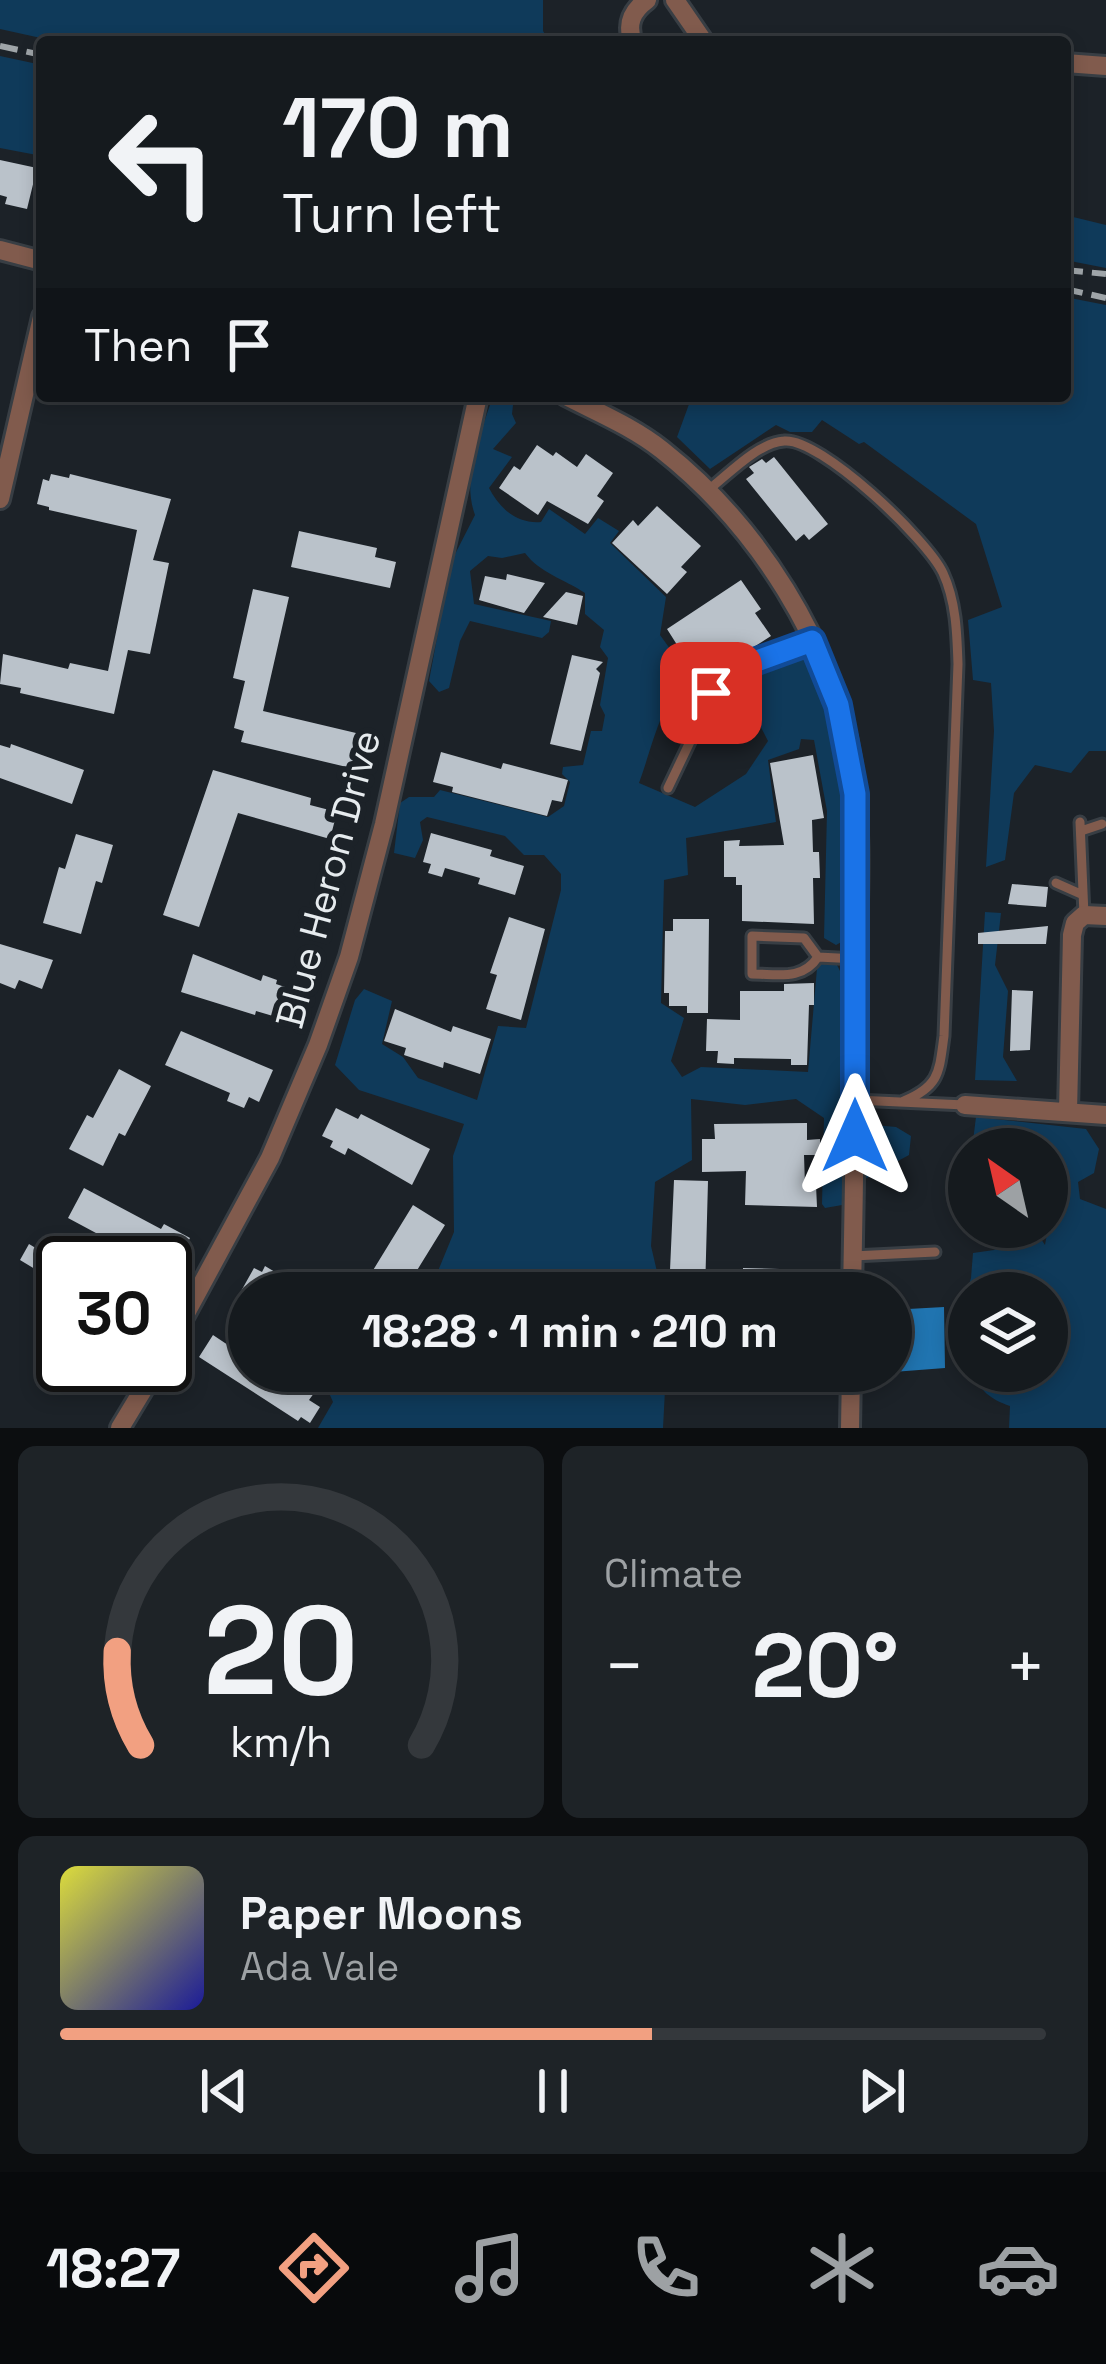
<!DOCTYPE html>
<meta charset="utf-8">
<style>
body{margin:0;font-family:"Space Grotesk",sans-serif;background:#1e2327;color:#f1f3f6;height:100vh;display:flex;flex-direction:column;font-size:45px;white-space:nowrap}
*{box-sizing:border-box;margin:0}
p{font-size:39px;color:#9da1a4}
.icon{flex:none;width:66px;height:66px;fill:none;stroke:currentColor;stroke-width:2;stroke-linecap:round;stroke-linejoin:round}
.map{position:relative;height:1428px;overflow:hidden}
.sheet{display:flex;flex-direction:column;gap:18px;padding:18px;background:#0c0e10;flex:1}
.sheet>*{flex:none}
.guide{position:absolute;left:36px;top:36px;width:1035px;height:366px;border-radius:12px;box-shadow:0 6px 18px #0003,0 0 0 3px #34383c;background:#151a1e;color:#f1f3f6;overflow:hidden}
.needle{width:78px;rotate:326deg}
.fabs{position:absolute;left:948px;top:1128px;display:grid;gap:24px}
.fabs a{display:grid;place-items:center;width:120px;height:120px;border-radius:50%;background:#151a1e;box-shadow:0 6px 18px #0003,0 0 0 3px #34383c;font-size:60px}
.speed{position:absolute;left:36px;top:1236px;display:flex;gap:24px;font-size:60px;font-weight:700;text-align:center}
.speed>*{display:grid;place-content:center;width:156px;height:156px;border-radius:50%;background:#151a1e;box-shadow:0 6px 18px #0003,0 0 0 3px #34383c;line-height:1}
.speed .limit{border:6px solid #111;border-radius:18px;background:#fff;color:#111}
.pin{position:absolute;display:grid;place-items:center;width:102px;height:102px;color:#fff;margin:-51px;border-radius:24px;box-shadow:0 6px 18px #0006}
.me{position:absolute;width:132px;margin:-66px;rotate:0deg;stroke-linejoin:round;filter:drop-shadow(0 0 9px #0008)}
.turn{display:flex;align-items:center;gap:42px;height:252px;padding:0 48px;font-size:54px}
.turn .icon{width:156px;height:156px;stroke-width:2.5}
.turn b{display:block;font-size:84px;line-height:102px}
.then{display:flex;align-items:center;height:114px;padding:0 48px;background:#0003;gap:24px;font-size:45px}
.big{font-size:90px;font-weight:600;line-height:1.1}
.sheet .tile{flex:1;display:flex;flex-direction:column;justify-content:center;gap:18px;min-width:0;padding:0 42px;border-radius:18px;background:#1e2327}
.sheet .dial{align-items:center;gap:0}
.dial svg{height:312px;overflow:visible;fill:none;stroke:#34383c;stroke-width:7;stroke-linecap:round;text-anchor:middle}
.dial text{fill:#f1f3f6;stroke:none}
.song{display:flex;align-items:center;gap:36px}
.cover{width:144px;height:144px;border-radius:18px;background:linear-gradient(135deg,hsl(60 70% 55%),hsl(240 70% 35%))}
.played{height:12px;border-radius:6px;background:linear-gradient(90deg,#f2a081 60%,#34383c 60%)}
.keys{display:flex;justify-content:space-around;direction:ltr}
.heat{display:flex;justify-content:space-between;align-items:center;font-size:66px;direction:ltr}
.sheet .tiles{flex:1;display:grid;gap:18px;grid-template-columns:1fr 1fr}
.tile:last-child{grid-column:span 2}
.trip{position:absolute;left:228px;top:1272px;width:684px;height:120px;border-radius:60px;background:#151a1e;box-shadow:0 6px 18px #0003,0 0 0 3px #34383c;font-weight:600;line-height:120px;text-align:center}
.dock{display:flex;height:192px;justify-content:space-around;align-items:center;background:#080a0c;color:#9da1a4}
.dock .icon{width:84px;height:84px}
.dock .current{color:#f2a081}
.dock b{font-size:54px;color:#f1f3f6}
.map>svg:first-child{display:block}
.green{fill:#0f3a5a}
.water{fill:#2074b0}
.building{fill:#bac2ca}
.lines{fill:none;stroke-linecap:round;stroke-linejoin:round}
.service-casing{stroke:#383e44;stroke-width:15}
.minor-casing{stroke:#383e44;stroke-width:24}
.service{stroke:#815b4d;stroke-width:9}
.minor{stroke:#815b4d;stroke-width:18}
.rail{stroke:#9fa5a9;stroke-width:6;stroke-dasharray:18 9;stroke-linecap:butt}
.route-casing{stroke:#114b97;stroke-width:30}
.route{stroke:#1a73e8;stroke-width:21}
.labels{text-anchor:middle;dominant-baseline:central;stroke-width:12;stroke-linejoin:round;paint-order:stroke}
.street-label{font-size:39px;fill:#e6ebee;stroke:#1c2228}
</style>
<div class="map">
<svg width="1106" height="1428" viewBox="0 0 1106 1428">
<rect width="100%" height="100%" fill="#1c2228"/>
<path class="green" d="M0,0H543V31L550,42H59L0,29Z
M0,56L42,65V156L0,148Z
M1065,215L1106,225V268L1065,260Z
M1065,297L1106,305V751H1089L1071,773L1035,765L1014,793L1005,860L986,867L994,731L991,683L973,680L968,620L1002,607L976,524L864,442L859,444L822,420L812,432H790L776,425L710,469L677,437L692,396H1065Z
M493,396H514L512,414L516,423L493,449L512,457L489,488C500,509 517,524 541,522L549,509L585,534L598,518L619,531L610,543L666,597L660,635L689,675C661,700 652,748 639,783L695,807L746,774L768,741L750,706L730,696L727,664L763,648L802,643C856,730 846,840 847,939L836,945L824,938L827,811L814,740L801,739L799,749L768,760L776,822L686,838L688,875L664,880L661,1003L684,1018L671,1061L682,1077L701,1067L808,1072L818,957L835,961L848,987L853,1123L896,1127L911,1136L909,1155L865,1179L851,1183L842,1205L825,1208L822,1204L824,1118L796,1099L745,1105L691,1099L692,1160L655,1182L651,1246L662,1293H429L454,1232L453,1156L464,1124L359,1090L335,1065L355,1000L364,989L392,1001L382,1044L403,1057L418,1078L477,1100L498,1026L526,1028L561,890V874L544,855H524L505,836L427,817L420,822L423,840L415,858L394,853L400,803L409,797H434L440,790L548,817L564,806L570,782L562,774L563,767L583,765L591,731H602L605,715L600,705L608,658L600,647L604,630L585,614V593C564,579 540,573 525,553L502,558L488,556L470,571L474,604L551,621L549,632L542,638L470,621L460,641L449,688L439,692L429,681L451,562L475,515C461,477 481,433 493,396Z
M985,912L1001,913L995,965L1008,991L1003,1057L1017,1081L975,1080Z
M976,1117L1086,1129L1099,1149L1094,1173L1078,1182L1080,1199L1106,1209V1428H1009L1010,1406C990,1399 980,1391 972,1371H1047V1293H969V1364L956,1324L971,1278L973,1253L994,1250L1021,1232L1039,1236L1045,1245L1055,1188L1047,1172V1149L1026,1147L1014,1131L1003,1137L987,1136L986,1149H972Z
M310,1371H666L663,1428H318L333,1402L323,1379Z"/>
<path class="water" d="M944,1307L945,1368L893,1372L892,1354L911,1352L908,1309Z"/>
<path class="building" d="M0,160L37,168L27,209L5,204L7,197L0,195Z
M537,445L553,456L556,452L577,467L586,454L613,473L597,496L604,501L588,524L547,501L538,515L499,488L514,466L520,470Z
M774,457L828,524L809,540L804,534L796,541L746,479L754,473L749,467L762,459L766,463Z
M51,474L69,478L70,474L171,499L153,560L169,563L150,654L128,650L114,714L20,693L21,688L0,684L3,654L68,669L70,663L108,671L137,530L49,510V507L37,504L43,479L49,481Z
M657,506L701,546L681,567L687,572L667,594L612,543L633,520L638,526Z
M299,531L377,548L375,557L396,562L390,588L291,567Z
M507,574L545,583L524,613L479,600L485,576L506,580Z
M741,580L761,609L755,613L771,636L700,681L667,629Z
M253,589L289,597L263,711L356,733L355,738L365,740L360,765L352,763L351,768L241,742L244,731L234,728L245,681L233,678Z
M566,592L583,596L577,625L543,617Z
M572,655L603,662L596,669L600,673L581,751L550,744Z
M11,744L84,770L72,804L0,778V745L10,748Z
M441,752L501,769L503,763L568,780L562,802L552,800L547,816L452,792L453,787L433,782Z
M813,755L824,818L812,820L813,852H819L820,878H813L814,924L742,921V885H736V877H724V841L740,840L739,846L784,845L770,763Z
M213,770L311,798L310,805L337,812L330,839L238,813L199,927L163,915Z
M431,833L492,850L490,856L524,866L515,895L478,884L480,878L445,868L442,877L428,873L431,864L423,862Z
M76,834L113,845L102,883L96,881L81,934L43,923L59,867L65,869Z
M1012,884L1048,887L1046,907L1008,904Z
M509,917L545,929L521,1020L486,1009L497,975L490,973Z
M673,919H709L708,1013H687V1006H669V993H664L665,931H673Z
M1048,926L1046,944H978V933Z
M0,944L53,960L42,989L19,980L15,989L0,983Z
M193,954L261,981L263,975L277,980L276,984L288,988L280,1012L275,1011L273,1016L256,1011L255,1015L181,992Z
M814,983V1005H809L807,1065H791V1059L734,1058V1064L717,1063L718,1051H706L707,1019L740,1020V991H784V984Z
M1012,990L1033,991L1030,1050L1010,1051Z
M395,1009L451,1032L453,1026L491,1039L480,1074L444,1062L443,1068L404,1055L406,1048L384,1041Z
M181,1031L273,1070L259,1102L249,1097L244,1108L227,1101L230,1093L165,1065Z
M119,1069L151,1086L125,1136L119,1133L103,1166L69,1149L87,1115L93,1118Z
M336,1108L358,1119L361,1114L430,1149L412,1185L348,1148L345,1155L330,1147L333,1141L322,1136Z
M807,1123V1140L820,1139V1155H804L805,1185H816L817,1207L745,1205L746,1171L702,1172V1139H715L714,1124Z
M674,1180L708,1181L705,1293H669Z
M84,1188L161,1229L164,1224L190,1238L177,1263L155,1252L150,1262L68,1218Z
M413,1205L445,1225L403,1293H376L364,1285Z
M44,1241L63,1252V1286L20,1260L29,1244L39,1250Z
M265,1266L280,1275L277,1280L300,1293H240L254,1268L262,1272Z
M743,1268L815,1270L814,1290L763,1288V1291H743Z
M213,1335L231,1347L238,1337L249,1344V1371H289L317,1389L309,1400L320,1407L310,1423L301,1417L298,1421L199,1357Z"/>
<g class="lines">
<g class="service-casing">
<path id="service" d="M707,491C728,475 757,443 784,441C820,437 928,540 943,573C956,601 957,633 958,664L944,1036C939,1072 940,1086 904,1101
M668,788L719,681L752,661L812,641
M1080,822L1084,915
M1081,831L1102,824
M1056,883L1083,895
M818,957C802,981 778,974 752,974V936L804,938L818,957L857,959
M856,1100L965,1105
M853,1256L935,1252"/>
</g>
<g class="minor-casing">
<path id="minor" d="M675,0L704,42
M633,42C626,24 632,11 647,0
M1065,63L1106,66
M0,250L42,261
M566,396C599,413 633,427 662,450C757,525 833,643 852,764C863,835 857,910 856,983C856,1086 854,1189 852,1293
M0,499L42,317
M965,1105L1106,1115
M1068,1112L1072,935L1075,923L1084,915L1106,916
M165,1352L270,1158L318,1045L349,957L384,824L478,396
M120,1428L158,1365
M850,1428L851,1371"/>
</g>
<use href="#service" class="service"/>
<use href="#minor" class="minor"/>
<path class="rail" d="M0,46L42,55
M1065,270L1106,274
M1065,289L1106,298"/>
</g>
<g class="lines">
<g class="route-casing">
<path id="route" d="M711,693L732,670L812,641L838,705L855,794V1136"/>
</g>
<use href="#route" class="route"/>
</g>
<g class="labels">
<g class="street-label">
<text transform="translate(328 879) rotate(-75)">Blue Heron Drive</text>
</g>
</g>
</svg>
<div class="fabs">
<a><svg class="needle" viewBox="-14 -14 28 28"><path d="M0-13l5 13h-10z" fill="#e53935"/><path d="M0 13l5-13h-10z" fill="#9da1a4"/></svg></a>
<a><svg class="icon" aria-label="layers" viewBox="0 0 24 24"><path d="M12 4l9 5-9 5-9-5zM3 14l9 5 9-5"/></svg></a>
</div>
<div class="speed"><div class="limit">30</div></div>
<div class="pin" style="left:711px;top:693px;background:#d93025"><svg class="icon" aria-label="arrive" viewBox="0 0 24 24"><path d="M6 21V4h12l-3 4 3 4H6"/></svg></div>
<svg class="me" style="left:855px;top:1136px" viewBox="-20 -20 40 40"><path d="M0-17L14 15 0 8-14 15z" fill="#1a73e8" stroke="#fff" stroke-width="4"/></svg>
<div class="trip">18:28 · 1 min · 210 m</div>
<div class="guide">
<div class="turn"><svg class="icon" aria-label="left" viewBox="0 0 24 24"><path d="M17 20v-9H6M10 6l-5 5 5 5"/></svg><div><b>170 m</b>Turn left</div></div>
<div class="then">Then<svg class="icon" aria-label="arrive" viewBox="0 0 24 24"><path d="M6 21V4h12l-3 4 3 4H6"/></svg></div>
</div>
</div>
<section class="sheet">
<div class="tiles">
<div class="tile dial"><svg viewBox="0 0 100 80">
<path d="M14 69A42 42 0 1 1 86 69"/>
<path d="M14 69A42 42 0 0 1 8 45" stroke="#f2a081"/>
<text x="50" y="56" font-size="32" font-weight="700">20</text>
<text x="50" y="72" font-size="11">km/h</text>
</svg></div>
<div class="tile"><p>Climate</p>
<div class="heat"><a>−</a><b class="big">20°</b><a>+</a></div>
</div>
<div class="tile">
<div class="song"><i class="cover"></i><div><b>Paper Moons</b><p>Ada Vale</p></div></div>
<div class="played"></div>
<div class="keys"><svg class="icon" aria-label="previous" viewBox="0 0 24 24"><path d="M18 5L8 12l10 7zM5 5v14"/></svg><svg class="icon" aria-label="pause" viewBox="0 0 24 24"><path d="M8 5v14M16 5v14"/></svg><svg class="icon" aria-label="next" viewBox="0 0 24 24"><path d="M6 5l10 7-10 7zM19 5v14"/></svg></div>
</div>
</div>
</section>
<nav class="dock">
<b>18:27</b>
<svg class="icon current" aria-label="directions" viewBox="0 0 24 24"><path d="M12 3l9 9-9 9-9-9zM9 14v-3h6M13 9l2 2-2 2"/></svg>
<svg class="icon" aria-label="music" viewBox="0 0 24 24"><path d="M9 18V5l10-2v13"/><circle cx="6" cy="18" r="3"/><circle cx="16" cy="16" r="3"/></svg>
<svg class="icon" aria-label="phone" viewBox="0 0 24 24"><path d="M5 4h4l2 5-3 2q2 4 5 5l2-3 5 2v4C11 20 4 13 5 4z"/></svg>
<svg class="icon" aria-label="climate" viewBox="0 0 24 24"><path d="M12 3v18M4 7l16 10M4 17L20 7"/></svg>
<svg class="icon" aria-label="car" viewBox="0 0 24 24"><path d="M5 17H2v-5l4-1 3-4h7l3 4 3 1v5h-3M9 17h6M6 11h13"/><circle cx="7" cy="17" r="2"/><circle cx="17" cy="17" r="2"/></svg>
</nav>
